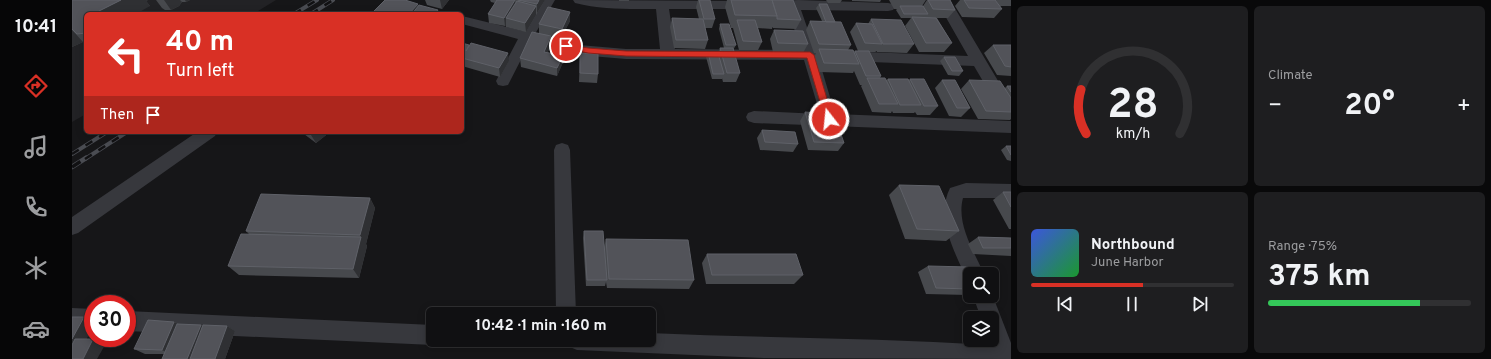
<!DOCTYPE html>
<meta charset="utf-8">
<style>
body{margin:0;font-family:Overpass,sans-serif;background:#1e1e20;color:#f1f3f6;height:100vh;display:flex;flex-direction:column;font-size:15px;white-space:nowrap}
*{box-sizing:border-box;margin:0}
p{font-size:13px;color:#9c9d9f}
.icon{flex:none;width:22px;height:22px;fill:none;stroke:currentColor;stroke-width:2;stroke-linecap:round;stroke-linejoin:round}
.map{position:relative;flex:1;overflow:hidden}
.drawer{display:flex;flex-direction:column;gap:6px;padding:6px;background:#09090a;width:480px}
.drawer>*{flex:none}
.banner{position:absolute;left:12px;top:12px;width:380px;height:122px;border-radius:6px;box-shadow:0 2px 10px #0003,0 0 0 1px #303032;background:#d93025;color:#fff;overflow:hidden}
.controls{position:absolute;left:891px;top:267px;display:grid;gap:8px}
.controls a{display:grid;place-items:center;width:36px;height:36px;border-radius:6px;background:#101012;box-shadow:0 2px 10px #0003,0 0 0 1px #303032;font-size:20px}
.speed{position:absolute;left:12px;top:295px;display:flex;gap:8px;font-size:20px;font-weight:700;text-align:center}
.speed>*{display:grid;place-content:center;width:52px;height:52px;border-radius:50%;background:#101012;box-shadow:0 2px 10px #0003,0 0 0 1px #303032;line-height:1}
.speed .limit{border:6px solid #d22;background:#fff;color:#111}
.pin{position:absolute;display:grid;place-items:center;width:34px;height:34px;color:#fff;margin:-17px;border:2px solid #fff;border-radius:50%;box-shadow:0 1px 4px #0007}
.me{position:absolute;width:44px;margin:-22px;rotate:344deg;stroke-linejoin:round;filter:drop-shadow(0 0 3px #0008)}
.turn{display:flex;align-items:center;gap:14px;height:84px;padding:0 16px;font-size:18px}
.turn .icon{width:52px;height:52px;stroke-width:2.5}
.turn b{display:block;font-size:28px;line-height:34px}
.then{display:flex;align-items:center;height:38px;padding:0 16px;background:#0003;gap:8px;font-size:15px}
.big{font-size:30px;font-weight:700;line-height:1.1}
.drawer .tile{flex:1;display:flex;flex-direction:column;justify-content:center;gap:6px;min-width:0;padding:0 14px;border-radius:6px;background:#1e1e20}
.drawer .dial{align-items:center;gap:0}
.dial svg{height:104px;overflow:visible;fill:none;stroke:#303032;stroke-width:7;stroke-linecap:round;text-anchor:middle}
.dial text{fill:#f1f3f6;stroke:none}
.song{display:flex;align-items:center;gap:12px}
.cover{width:48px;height:48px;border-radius:6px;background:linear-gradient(135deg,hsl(230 70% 55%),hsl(130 70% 35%))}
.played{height:4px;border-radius:2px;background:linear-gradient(90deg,#d93025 55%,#303032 55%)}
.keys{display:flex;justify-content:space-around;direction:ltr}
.heat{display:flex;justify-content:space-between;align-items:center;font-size:22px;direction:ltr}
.charge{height:6px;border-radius:3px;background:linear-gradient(90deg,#34c759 75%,#303032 0)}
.drawer .tiles{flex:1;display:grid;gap:6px;grid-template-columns:repeat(2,1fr)}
.trip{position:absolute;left:354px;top:307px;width:230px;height:40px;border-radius:6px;background:#101012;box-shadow:0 2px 10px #0003,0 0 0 1px #303032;font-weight:700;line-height:40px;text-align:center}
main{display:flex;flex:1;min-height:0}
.tabs{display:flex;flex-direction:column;width:72px;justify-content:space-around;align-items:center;background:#060607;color:#9c9d9f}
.tabs .icon{width:28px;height:28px}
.tabs .on{color:#d93025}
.tabs b{font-size:18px;color:#f1f3f6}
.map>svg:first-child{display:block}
.built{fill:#222225}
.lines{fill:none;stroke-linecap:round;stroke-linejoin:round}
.minor{fill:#37383d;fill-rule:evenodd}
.rail-far1-casing{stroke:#4a4c52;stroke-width:4}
.rail-casing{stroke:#4a4c52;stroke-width:5}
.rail-far1{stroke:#111113;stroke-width:2.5;stroke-dasharray:8;stroke-linecap:butt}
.rail{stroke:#111113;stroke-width:3.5;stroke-dasharray:10;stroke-linecap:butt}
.wall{fill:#47494d}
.shaded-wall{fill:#2f3033}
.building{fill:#525359;stroke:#5f6168}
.route{fill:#d93025;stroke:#8d1f18}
</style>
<main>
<nav class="tabs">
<b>10:41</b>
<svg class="icon on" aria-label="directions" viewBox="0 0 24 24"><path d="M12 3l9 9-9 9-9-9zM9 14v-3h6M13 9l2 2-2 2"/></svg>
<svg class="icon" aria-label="music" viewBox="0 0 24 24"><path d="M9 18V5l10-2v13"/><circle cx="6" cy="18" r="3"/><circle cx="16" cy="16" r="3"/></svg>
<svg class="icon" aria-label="phone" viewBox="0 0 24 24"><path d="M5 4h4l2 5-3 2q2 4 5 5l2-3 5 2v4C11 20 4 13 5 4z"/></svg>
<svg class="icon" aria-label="climate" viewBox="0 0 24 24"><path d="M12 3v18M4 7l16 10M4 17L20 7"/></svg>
<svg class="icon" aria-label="car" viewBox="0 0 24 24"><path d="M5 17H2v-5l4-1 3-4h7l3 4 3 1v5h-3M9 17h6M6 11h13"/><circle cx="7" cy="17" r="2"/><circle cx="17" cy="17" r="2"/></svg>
</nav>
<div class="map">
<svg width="939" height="359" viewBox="0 0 939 359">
<rect width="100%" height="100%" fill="#161618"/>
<path class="built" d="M0,0H204L181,14H14V114L0,122Z"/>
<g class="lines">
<path class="minor" d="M469,0H483L463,34L507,45L554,49H588L584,9C557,9 530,10 503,3L501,0L676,1L681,2L683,5L681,8L676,9H597L603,49L729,50L716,10L695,8L693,5L695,2L726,0L816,3L821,4L823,7L821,10L816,11L729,10L743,50L896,56L864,0H878L938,101L935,105L930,107L925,105L902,66L747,60L763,114L939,121V133L682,123L676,121L674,117L676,113L682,111L748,114L732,60L554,59L507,55L458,42L436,85L431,86L426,85L424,81L446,39L390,24V16L451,31Z
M125,132H145L143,136L6,233L0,235V217Z
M490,143L496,145L498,150L504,314H484L482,150L484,145Z
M894,183L939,184V198H891C884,224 902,251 912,274H898V281L895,280C883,252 863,218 878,188Z
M920,294L939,343V359L692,358L505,350L498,347L495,340H577V333C691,338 805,338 919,345L917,340H920V318H909L901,296H920Z
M0,308L21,309V329L0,328Z
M55,311L361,325V340H369L368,342L361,345L55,331Z"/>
<g class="rail-far1-casing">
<path id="rail-far1" d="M222,14L245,0
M239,14L261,0
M0,154L35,132
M13,159L55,132"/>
</g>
<g class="rail-casing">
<path id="rail" d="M0,167L14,158"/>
</g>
<use href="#rail-far1" class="rail-far1"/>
<use href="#rail" class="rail"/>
</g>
<path class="wall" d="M0,0H76L74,1L78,6L14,14V44L11,42L0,47Z
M84,0H118L114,2H110L107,6L99,10H93L90,8Z
M353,0H377L370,9L355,5Z
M418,0H473L454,32L434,27V25L433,26L417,23L416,14L423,3L419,2Z
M547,0H557V1H547Z
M626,0H627L643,19L640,28H633L636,40L633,49L602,48L598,27L600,18L627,19L624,7Z
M655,0H721L729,20L724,29L701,28L700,27V29L686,28L690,42L686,50H667L661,28H659L653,7Z
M754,0H770L768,3H756Z
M780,0H809L808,2L780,1Z
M817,0H854L850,6H851L855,0H878L883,10L876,18H865L880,43L872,52H847L833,26L839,18H829L824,10L825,9H822Z
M888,0H939V6H928L930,9L922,18L890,17L883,6Z
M747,4L763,22L779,45L776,50L782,52L783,51H786L778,32L784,23L796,24L799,19L842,44L835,53L805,52V51L803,52H797L809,76L808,78L814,80L816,79L837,80L838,79L866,106L858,115H845L843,112L842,113H821L820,111L819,113L800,112L789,86L790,85H788L782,71L781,73L747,72L742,58L744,53H742L734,30L738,21H750L744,8Z
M498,12V21L489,38L479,36V44L476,52L480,54L498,50L491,64H490L485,76L449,67L448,58L467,33V24Z
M648,24L664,45L661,50L668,73L664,82H651L650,78V79H640L634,57L636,52L646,54L648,48H652L647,29Z
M702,30L736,44L731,53L701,52L698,39Z
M390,43L437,61L428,77L390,66Z
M921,45H939V76L925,75L912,53Z
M508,53L526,74L525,83L507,82Z
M872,57L891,71L887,76L876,75L868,61Z
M870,80L898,108L889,117L877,116L863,88Z
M897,80L933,88L935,86H939V119L938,120L906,119L889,89Z
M733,112L772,143L766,151L736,150L728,121Z
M690,130L726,144L721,152L688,150L685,138Z
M231,132H258L244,143L232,134Z
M934,146H939V161L935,160L929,150Z
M827,185L887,231L874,241L833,239L817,195Z
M931,192H939V229H937L921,200Z
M298,198L303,208L294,244L295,246L287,278L167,275L156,266L177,234L174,231Z
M512,231L532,248L534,239L622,280L617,289L535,288L534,282L533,286H514L511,238Z
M906,237L939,238V256L901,254L896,244Z
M635,254L731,275L722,284H634L630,263Z
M856,266L898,274V294L896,295L854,294L846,272Z
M102,322L107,324L131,326H155L163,331L153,359H90L92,354H73L62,349Z"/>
<path class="shaded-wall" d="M49,0H76L74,1L78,6L64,14H30L27,11Z
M92,0H108L110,2L107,6L99,10Z
M113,0H118L114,2Z
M368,0H377L370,9Z
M443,0L444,9L434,18V25L433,26L432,18Z
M467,0H473L465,13V4Z
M346,4L348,13V14H337Z
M464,6V15L454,32L453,23Z
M366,10L367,14H363Z
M498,12V21L489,38L490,29Z
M0,30L11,42L0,47Z
M479,36V44L472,60V52Z
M499,45L498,50L491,64V60Z
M436,53L437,61L428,77L427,68Z
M491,56L490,65L485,76V68Z
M242,132H258L244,143L239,135Z
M298,198L303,208L294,244L295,246L287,278L281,269L289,237L288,235Z
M12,317L21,321V327L10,348L0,344V339Z
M102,322L111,327L100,355L90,350Z
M129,325L138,330L127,359H115Z
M155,326L163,331L153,359H143Z
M21,339L33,345L25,359H11Z"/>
<path class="building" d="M0,0H49L27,11L30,14H14V33L5,34L0,29Z
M313,0H333L346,4L337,14H299Z
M425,0H443L432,18L416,14Z
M446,0H467L465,4Z
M627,0H638L643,19H632Z
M659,0H700L705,16L663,15Z
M700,0H721L729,20L705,19V16Z
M856,0H878L883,10L861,9Z
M892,0H923L930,9L897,8Z
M445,1L464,6L453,23L434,18Z
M747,4H755L763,22H754Z
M347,5L366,10L363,14H340Z
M828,6H851L856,14H832Z
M476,7L498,12L490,29L467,24Z
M840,17L864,18L880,43H854Z
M600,18L631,19L636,40H604Z
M799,19L829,20L842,44H811Z
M665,20H683L690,42L671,41Z
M738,21L769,22L779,45L747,44Z
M784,23L800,24L810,44L793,43Z
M648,24H657L664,45H654Z
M702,30L731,31L736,44L706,43Z
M460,32L479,36L472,52L491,56L485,68L448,58Z
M486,42L499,45L491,60V56L480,54Z
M390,43L397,45L394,51L399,43L436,53L427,68L390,58Z
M921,45H939V67L933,66Z
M648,48H661L668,73H655Z
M747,49L781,50L787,64L752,63Z
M783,51H797L809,76H794Z
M636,52L646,53L652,74H641Z
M508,53L526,54V74L508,73Z
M872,57H883L891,71H880Z
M795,78H813L826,104H807Z
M816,79H836L849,105H828Z
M838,79H852L866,106H852Z
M870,80H883L898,108H885Z
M897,80L928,81L939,98V112L914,111Z
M935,86H939V92Z
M733,112L762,114L772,143L742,142Z
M690,130L723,132L726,144L693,142Z
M235,132H242L239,135Z
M934,146H939V155Z
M827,185L867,186L887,231L845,229Z
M931,192H939V207Z
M189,194L298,198L288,235L174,231Z
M512,231H531L535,280H515Z
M169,234L289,237L281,269L156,266Z
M906,237L939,238V248H911Z
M534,239L616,240L622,280L537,279Z
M635,254H724L731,275H640Z
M856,266L897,267L900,274H898V289L864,288Z
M0,317H12L0,339Z
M76,320L102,322L90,350L62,349Z
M105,324L129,325L115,359H90Z
M131,325L155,326L143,359H118Z
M3,339H21L11,359H0V345Z"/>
<path class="route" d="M494,44L516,48L554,51L738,52L742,55L761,119L757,122L753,119L735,58L554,56L516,53L491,48V45Z"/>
</svg>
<div class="controls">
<a><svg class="icon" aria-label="search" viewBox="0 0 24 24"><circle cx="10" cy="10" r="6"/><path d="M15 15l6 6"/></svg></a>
<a><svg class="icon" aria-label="layers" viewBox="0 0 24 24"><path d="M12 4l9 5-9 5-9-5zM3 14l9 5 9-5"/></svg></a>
</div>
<div class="speed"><div class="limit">30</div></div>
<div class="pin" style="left:494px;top:46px;background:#d93025"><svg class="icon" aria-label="arrive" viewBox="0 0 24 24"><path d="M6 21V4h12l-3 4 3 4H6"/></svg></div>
<svg class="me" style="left:757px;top:119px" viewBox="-20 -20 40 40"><circle r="17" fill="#d93025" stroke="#fff" stroke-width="3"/><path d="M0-11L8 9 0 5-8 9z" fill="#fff"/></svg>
<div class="trip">10:42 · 1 min · 160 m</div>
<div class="banner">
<div class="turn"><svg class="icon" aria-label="left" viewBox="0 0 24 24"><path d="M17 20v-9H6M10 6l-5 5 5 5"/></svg><div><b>40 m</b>Turn left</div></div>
<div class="then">Then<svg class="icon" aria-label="arrive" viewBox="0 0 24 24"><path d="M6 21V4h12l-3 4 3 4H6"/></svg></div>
</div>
</div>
<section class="drawer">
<div class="tiles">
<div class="tile dial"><svg viewBox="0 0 100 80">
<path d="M14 69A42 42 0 1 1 86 69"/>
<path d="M14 69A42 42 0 0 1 10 35" stroke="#d93025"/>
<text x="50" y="56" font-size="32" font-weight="700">28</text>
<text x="50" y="72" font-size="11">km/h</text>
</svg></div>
<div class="tile"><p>Climate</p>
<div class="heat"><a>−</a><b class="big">20°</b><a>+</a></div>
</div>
<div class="tile">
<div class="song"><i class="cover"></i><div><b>Northbound</b><p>June Harbor</p></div></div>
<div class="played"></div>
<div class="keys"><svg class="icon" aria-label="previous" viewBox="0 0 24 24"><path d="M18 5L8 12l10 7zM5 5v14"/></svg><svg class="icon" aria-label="pause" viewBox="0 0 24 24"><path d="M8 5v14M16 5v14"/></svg><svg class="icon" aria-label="next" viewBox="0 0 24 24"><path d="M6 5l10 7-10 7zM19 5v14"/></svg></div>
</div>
<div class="tile"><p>Range · 75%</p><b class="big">375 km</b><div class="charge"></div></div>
</div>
</section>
</main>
